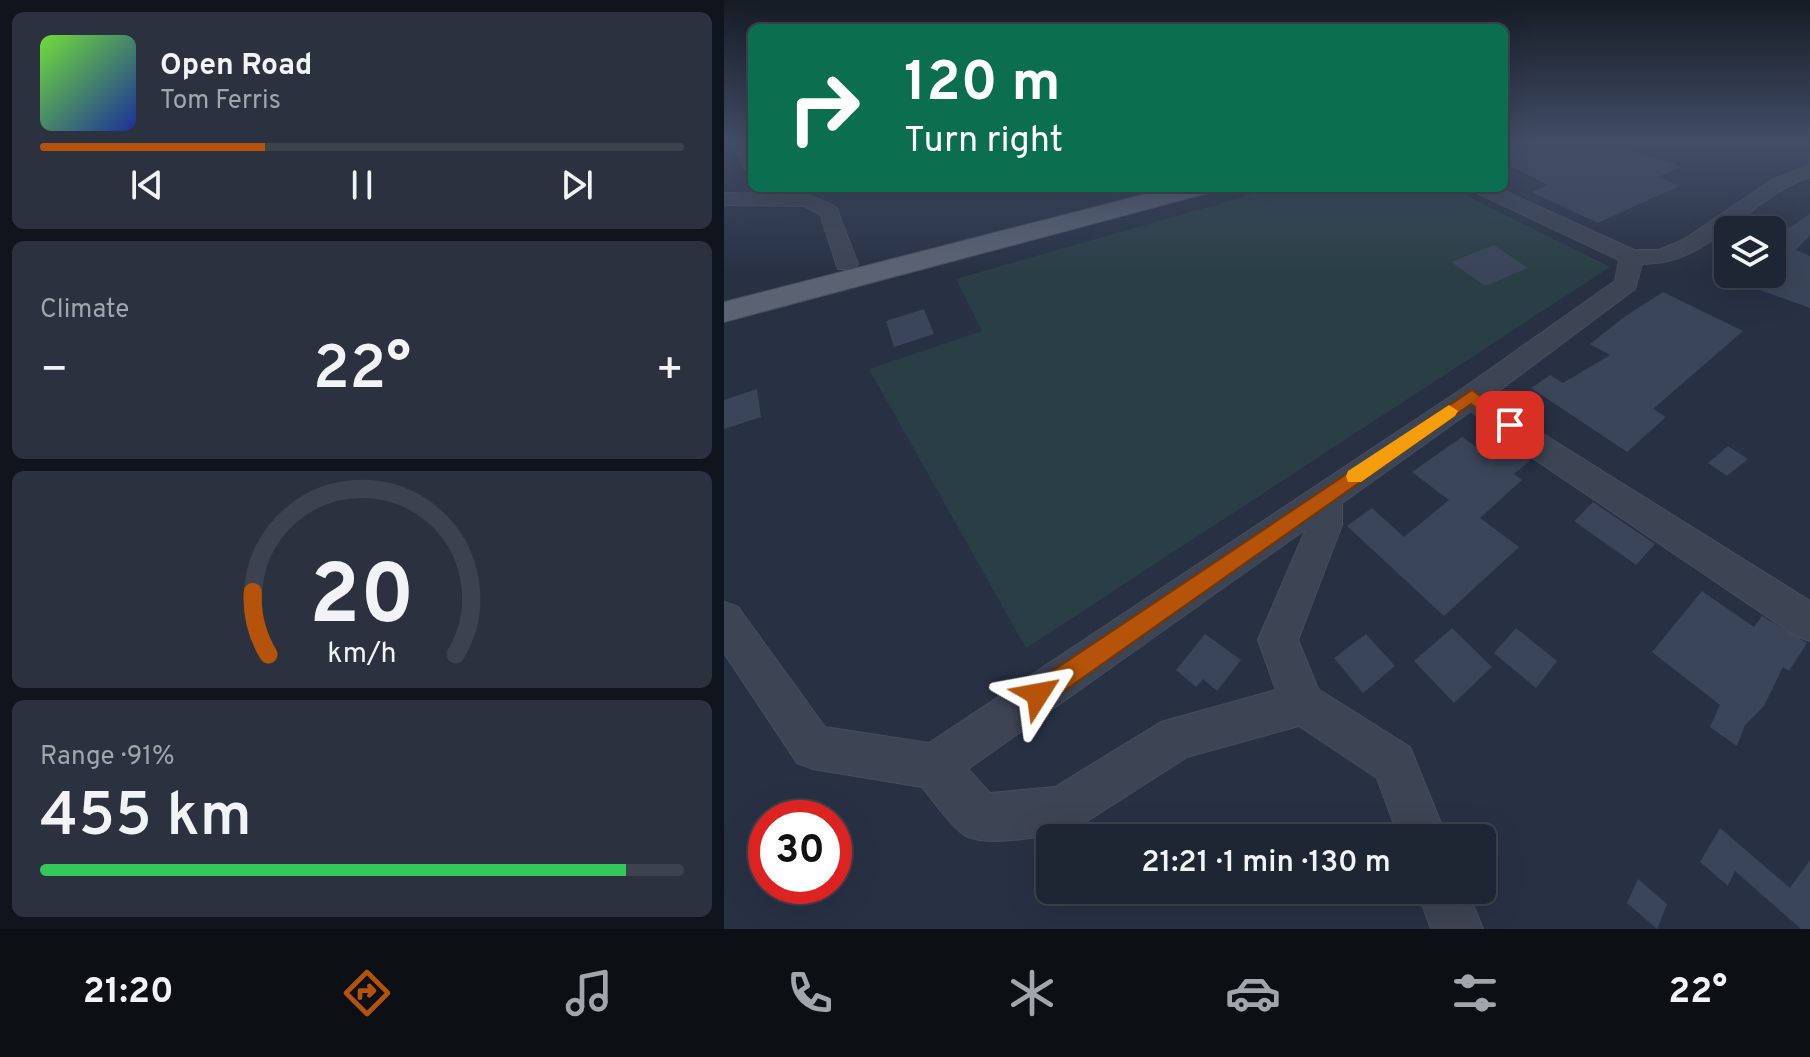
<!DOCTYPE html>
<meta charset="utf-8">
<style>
body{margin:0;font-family:Overpass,sans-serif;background:#2b313f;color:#f1f3f6;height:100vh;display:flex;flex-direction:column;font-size:30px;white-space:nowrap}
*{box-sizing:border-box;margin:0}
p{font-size:26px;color:#a1a5ac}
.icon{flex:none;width:44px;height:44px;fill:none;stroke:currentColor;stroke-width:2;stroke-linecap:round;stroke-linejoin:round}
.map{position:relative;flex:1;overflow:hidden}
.sheet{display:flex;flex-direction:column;gap:12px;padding:12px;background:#10141c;width:724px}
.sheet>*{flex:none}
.hud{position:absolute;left:24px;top:24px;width:760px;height:168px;border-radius:12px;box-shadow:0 8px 32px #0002,0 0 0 2px #3c424e;background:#0b6e4f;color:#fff;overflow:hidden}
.buttons{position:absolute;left:990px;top:216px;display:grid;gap:16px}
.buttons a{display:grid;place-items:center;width:72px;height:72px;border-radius:12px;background:#1e2533;box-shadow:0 8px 32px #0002,0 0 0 2px #3c424e;font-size:40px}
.speed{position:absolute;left:24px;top:800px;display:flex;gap:16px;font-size:40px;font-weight:700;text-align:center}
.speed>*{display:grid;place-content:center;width:104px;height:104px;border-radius:50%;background:#1e2533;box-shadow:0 8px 32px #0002,0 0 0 2px #3c424e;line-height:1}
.speed .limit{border:12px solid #d22;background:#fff;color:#111}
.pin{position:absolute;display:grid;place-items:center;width:68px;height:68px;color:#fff;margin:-34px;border-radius:16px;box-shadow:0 4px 12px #0006}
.me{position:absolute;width:88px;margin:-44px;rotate:56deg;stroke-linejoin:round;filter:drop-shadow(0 0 6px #0008)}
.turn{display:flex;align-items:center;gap:28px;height:168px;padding:0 24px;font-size:36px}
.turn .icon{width:104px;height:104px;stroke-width:2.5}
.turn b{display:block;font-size:56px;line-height:68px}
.big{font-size:60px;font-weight:600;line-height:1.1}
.sheet .tile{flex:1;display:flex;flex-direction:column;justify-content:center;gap:12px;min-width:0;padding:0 28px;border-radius:12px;background:#2b313f}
.sheet .dial{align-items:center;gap:0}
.dial svg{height:208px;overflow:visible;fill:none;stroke:#3c424e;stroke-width:7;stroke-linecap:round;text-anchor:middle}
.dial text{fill:#f1f3f6;stroke:none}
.song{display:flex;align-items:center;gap:24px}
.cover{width:96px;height:96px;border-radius:12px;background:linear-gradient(135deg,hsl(100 70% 55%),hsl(230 70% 35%))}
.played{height:8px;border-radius:4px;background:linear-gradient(90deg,#b45309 35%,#3c424e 35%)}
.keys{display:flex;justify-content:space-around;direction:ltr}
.heat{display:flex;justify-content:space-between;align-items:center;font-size:44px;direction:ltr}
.charge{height:12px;border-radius:6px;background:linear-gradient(90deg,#34c759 91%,#3c424e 0)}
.trip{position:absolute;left:312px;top:824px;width:460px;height:80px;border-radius:12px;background:#1e2533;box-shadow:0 8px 32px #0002,0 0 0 2px #3c424e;font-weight:600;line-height:80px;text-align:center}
.menu{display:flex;height:128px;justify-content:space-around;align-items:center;background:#0c0f14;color:#a1a5ac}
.menu .icon{width:56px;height:56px}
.menu .on{color:#b45309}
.menu b{font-size:36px;color:#f1f3f6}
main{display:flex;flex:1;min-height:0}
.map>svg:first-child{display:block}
.green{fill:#2a3f45}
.building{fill:#3a4559}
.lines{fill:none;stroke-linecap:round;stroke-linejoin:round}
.minor-casing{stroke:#464d5d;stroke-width:2}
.major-casing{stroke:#464d5d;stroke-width:2}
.minor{fill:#3d4453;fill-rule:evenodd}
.major{fill:#5b6373;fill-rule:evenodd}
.route{fill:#b45309;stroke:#753606;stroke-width:2}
.slow{fill:#f59e0b}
</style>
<main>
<section class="sheet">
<div class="tile">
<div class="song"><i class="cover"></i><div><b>Open Road</b><p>Tom Ferris</p></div></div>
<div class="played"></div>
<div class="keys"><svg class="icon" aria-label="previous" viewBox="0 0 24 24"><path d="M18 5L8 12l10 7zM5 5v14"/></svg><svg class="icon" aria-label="pause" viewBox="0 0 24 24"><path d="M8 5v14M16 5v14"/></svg><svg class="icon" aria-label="next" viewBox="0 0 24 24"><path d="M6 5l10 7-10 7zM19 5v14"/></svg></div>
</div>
<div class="tile"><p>Climate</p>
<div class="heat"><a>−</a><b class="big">22°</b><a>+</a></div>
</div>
<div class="tile dial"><svg viewBox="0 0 100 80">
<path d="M14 69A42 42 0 1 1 86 69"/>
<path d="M14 69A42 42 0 0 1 8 45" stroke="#b45309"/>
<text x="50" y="56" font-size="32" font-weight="700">20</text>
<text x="50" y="72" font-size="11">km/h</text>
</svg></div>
<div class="tile"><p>Range · 91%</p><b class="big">455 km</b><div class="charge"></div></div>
</section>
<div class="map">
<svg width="1086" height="929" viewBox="0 0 1086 929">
<rect width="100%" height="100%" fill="#283144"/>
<path class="green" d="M550,188H727L886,267L302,648L145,369L258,331L232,279Z"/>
<path class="building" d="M801,142H882L958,167L934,177L955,186L874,223L808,192L824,185L780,163V149Z
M1086,214V235L1072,250L1086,256V308L999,277L1000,274H1048V239Z
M770,245L804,268L761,286L727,262Z
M939,292L1019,331L929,409L942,417L903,452L807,388L826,375L839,383L886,355L866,344L900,317Z
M200,309L210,334L170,347L162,321Z
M33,389L37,417L0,429V400Z
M738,437L770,459L787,447L806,461L790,474L798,480L756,518L795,547L720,616L623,526L648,508L680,537L725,500L688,472Z
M1004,446L1024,459L1003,476L984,463Z
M869,502L931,544L912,565L850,521Z
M978,591L1030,627L1038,616L1083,643L1065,671L1059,667L1040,706L1021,725L1013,746L986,727L996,705L928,652Z
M728,628L768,667L730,703L690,661Z
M792,628L833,661L812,688L770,653Z
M481,634L517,660L493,691L479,679L472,687L452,670Z
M642,634L671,666L639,693L610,658Z
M996,828L1066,888L1086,860V929H1077L1011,871L1004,886L976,862Z
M914,879L943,904L933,929L903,903Z"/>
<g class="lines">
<g class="minor-casing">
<path id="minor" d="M7,142H25L28,148V171L21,169Z
M1086,165V177C1024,198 987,265 918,264L911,289L768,396L816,432L1086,601V641L1072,636L794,448L747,411L618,503V525L574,640L594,689L686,747L723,838H675L653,778L575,726L463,757L354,827C331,836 258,849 239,834C223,822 211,802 198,787L89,769L73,763L0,653V602L14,607L101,727L205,743L738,389L891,281L895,260L751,192L748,188H774L910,250H935L959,240L1048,180ZM582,529L534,640L552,690L437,722L331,787L266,793L244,769Z
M0,193L83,194L112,207L134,264L130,269H114L96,214L79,206L0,205Z
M693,890H743L759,929H707Z"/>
</g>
<g class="major-casing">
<path id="major" d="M446,188H487L484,193L0,322V302Z"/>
</g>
<use href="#minor" class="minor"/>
<use href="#major" class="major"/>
</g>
<linearGradient id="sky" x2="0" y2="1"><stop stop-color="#161b25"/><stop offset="0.52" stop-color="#424e67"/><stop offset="1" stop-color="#424e67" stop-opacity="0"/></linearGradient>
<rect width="1086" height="272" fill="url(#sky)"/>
<path class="route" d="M748,390L792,421L795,425L792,430H780L747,404L323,703L314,706L306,703L302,694L306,686Z"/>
<path class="slow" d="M725,405L734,411L731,416L637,482H624L622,476L624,471Z"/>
</svg>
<div class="buttons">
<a><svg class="icon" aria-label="layers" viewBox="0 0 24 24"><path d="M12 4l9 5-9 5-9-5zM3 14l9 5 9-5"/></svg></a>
</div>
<div class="speed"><div class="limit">30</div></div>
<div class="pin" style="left:786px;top:425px;background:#d93025"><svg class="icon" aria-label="arrive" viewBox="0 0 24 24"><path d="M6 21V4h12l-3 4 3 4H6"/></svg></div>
<svg class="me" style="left:314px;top:694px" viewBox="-20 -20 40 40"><path d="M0-17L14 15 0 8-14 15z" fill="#b45309" stroke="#fff" stroke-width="4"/></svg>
<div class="trip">21:21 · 1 min · 130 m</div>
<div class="hud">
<div class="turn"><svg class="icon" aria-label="right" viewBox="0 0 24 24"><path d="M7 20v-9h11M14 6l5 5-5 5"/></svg><div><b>120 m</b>Turn right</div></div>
</div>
</div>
</main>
<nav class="menu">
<b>21:20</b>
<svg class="icon on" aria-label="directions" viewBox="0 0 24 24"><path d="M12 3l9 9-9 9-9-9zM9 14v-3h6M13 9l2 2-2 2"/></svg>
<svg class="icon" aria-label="music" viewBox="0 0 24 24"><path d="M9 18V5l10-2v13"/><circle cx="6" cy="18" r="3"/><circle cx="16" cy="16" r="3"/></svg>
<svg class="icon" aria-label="phone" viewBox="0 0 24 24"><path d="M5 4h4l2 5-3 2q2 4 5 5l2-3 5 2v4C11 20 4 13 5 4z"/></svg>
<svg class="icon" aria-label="climate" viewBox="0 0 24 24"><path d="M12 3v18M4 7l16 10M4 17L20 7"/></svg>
<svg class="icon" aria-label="car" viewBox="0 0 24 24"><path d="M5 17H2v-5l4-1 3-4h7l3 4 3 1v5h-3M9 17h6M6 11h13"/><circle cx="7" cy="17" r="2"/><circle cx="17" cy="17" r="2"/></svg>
<svg class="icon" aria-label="filters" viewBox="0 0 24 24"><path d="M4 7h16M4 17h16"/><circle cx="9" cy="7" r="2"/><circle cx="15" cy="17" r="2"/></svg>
<b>22°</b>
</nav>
